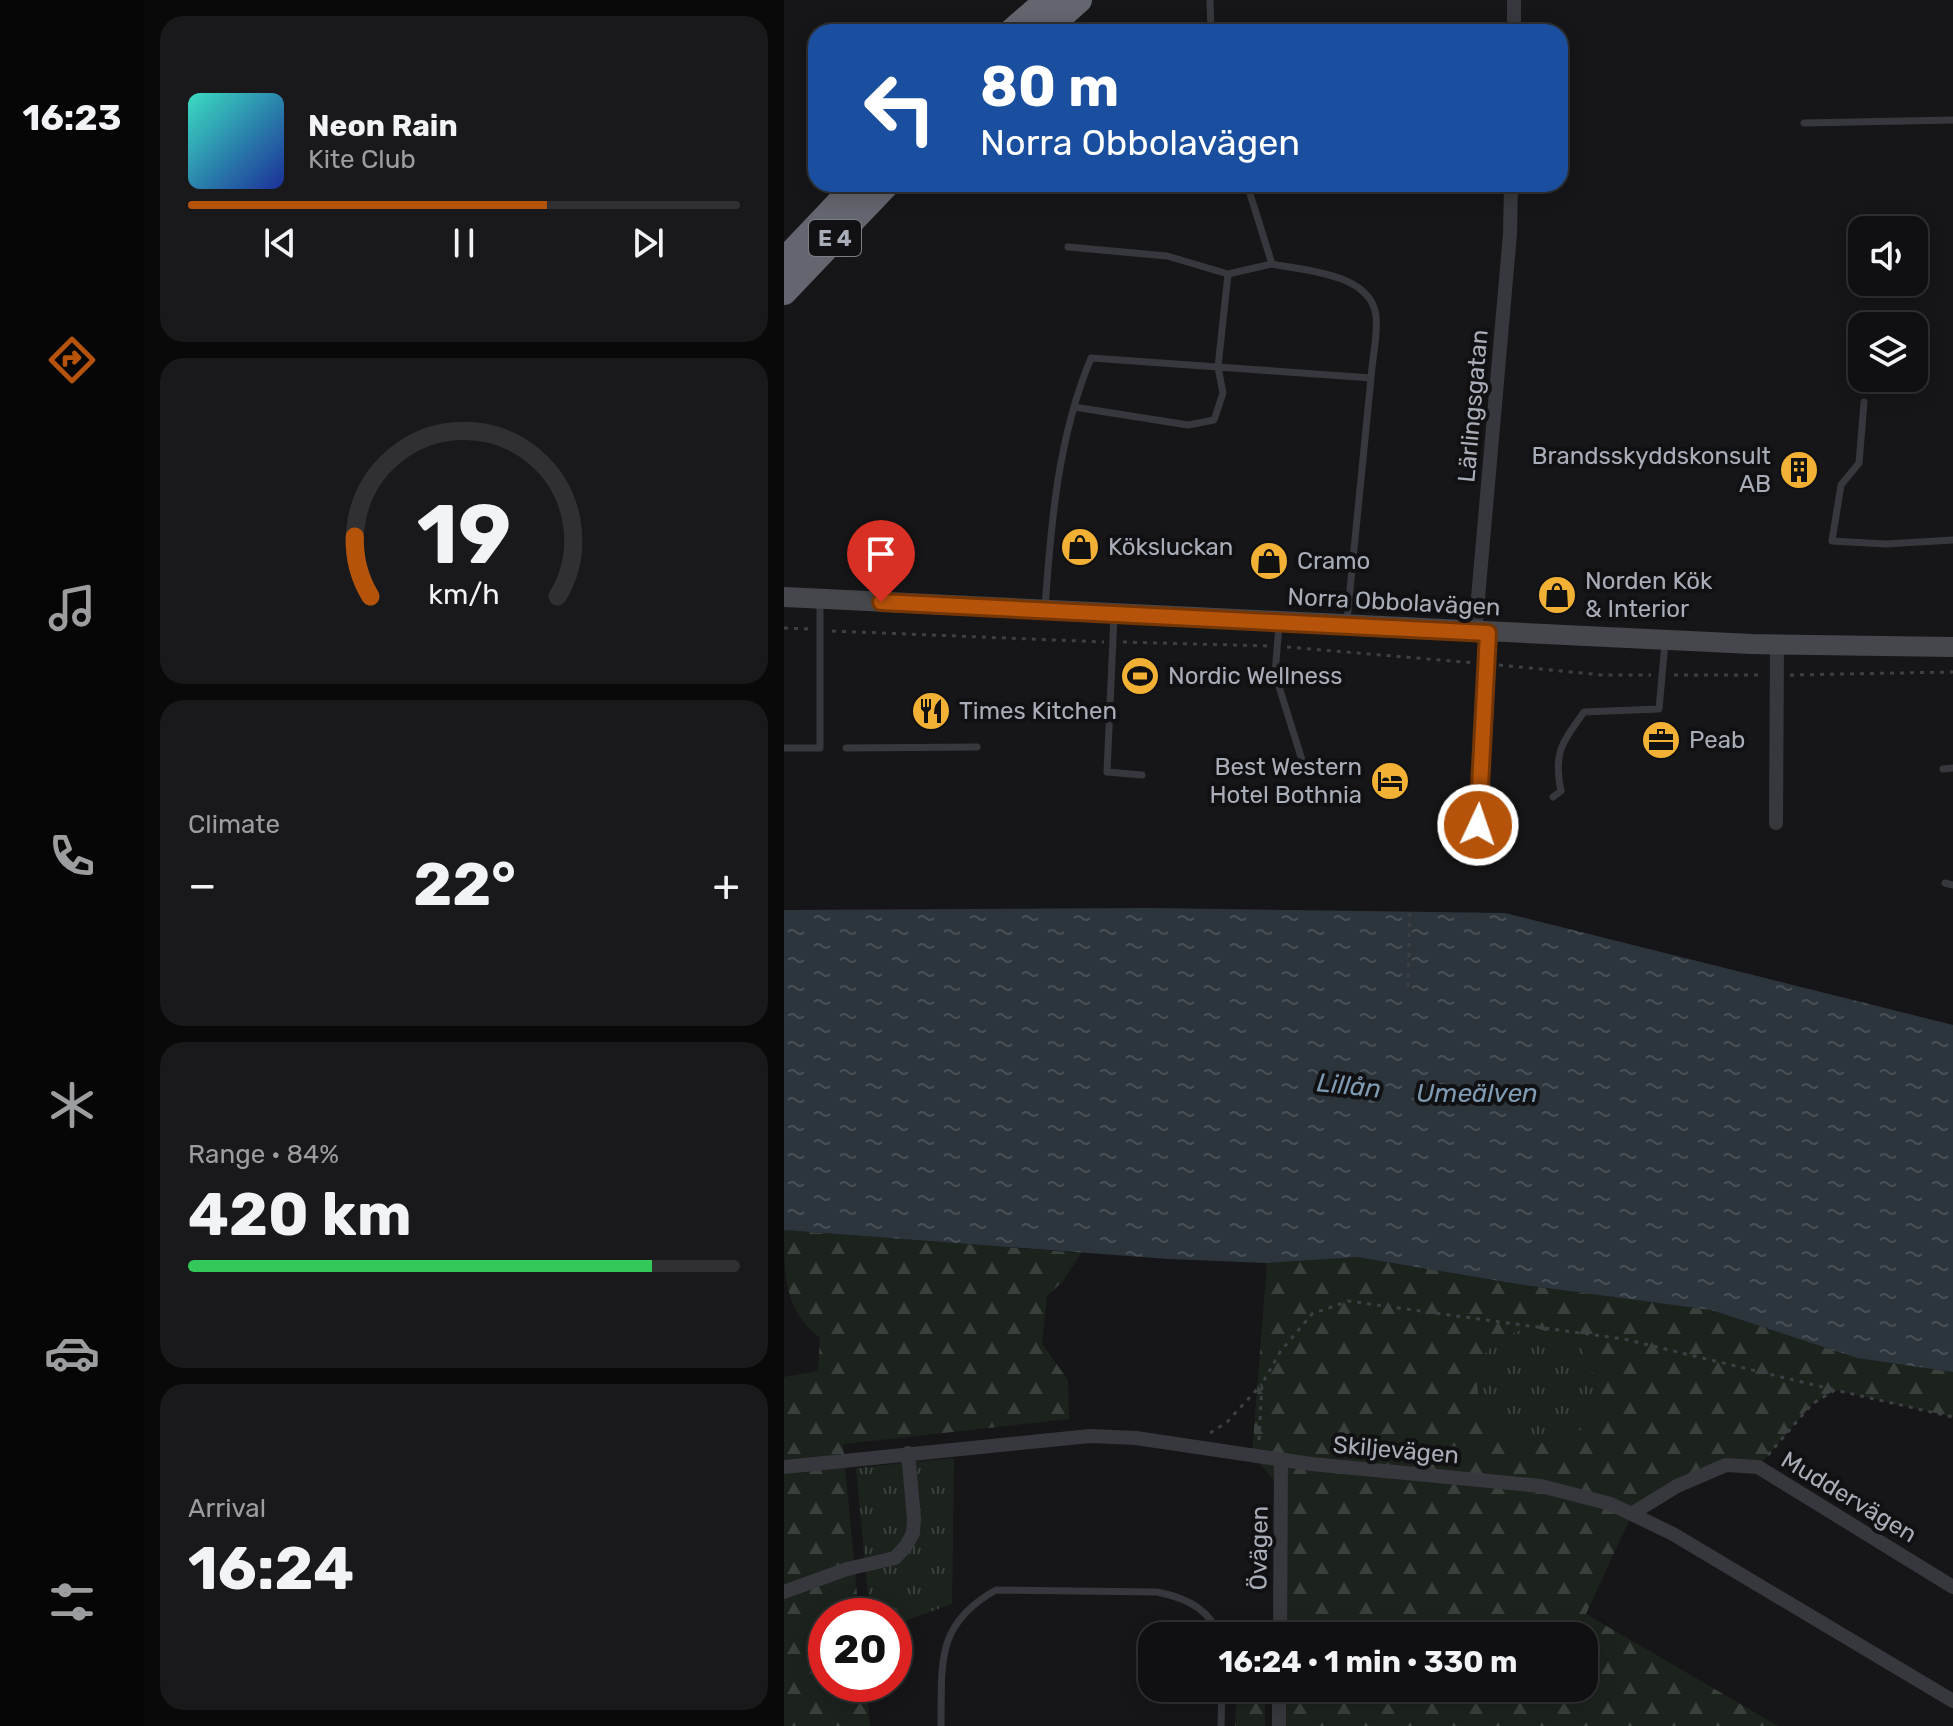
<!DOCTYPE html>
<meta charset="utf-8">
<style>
body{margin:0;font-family:Rubik,sans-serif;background:#19191b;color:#f1f3f6;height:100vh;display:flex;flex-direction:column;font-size:30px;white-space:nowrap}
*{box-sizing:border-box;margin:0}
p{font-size:26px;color:#9c9d9f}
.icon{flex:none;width:44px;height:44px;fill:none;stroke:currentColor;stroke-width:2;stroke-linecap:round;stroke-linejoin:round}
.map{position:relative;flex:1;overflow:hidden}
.drawer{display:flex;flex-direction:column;gap:16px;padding:16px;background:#09090a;width:640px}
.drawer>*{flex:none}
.hud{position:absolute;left:24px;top:24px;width:760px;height:168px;border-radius:24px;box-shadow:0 4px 20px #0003,0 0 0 2px #303032;background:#1a4fa0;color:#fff;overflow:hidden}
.tools{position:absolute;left:1064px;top:216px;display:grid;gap:16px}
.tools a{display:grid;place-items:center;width:80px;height:80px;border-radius:16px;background:#101012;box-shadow:0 4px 20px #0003,0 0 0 2px #303032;font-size:40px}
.speed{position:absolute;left:24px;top:1598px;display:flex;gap:16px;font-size:40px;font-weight:700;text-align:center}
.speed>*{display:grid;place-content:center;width:104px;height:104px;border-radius:50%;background:#101012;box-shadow:0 4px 20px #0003,0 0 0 2px #303032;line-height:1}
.speed .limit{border:12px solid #d22;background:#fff;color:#111}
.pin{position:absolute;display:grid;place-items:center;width:68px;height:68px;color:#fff;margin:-82px -34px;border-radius:50% 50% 50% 0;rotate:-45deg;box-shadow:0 0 8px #0007}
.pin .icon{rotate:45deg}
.me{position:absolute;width:88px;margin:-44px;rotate:3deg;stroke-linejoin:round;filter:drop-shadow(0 0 6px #0008)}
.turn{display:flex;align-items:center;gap:28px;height:168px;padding:0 40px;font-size:36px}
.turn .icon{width:104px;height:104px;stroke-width:2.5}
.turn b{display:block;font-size:56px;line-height:68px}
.big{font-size:60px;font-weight:700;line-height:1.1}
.drawer .card{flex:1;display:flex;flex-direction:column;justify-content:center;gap:12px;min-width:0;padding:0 28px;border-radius:24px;background:#19191b}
.drawer .dial{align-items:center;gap:0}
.dial svg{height:208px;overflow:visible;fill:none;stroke:#303032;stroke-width:7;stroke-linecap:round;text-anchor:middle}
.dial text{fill:#f1f3f6;stroke:none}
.song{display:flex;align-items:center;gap:24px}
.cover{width:96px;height:96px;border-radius:12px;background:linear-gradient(135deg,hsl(170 70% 55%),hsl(230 70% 35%))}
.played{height:8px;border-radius:4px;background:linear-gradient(90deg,#b45309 65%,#303032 65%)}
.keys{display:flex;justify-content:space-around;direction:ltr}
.heat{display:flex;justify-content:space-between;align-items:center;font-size:44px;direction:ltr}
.charge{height:12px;border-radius:6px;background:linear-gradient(90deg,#34c759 84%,#303032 0)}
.trip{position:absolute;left:354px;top:1622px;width:460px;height:80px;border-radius:24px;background:#101012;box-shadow:0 4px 20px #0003,0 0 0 2px #303032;font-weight:700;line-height:80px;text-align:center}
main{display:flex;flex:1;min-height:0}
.menu{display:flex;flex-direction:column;width:144px;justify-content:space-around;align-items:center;background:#060607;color:#9c9d9f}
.menu .icon{width:56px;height:56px}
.menu .selected{color:#b45309}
.menu b{font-size:36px;color:#f1f3f6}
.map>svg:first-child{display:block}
.grass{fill:url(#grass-tufts)}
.forest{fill:url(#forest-firs);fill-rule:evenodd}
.water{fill:url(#water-ripples)}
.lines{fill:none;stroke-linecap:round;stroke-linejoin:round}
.path{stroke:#3d3f44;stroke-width:3;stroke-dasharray:4 6;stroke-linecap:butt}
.lane{stroke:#37383d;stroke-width:7}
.street{stroke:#37383d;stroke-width:14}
.secondary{stroke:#45474d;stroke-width:20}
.highway{stroke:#63666e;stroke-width:26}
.route-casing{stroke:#753606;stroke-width:20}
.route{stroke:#b45309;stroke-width:14}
.labels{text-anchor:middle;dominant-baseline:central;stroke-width:8;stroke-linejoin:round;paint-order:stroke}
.shield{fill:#111113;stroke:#7b7e86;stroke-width:2}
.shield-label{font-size:22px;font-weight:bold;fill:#a8adb8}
.street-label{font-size:24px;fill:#a8adb8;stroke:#111113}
.poi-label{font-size:24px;fill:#a8adb8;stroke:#111113;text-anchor:start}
.water-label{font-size:26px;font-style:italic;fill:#7f9bb3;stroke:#111113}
</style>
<main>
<nav class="menu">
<b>16:23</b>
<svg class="icon selected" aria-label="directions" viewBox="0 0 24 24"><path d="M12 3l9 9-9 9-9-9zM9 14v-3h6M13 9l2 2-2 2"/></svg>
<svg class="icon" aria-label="music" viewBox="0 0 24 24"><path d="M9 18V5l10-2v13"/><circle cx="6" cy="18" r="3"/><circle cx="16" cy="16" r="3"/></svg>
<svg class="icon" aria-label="phone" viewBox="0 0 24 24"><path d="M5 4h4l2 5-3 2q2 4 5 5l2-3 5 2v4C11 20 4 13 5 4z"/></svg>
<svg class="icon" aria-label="climate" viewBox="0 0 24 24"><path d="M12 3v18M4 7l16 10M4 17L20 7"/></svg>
<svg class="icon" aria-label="car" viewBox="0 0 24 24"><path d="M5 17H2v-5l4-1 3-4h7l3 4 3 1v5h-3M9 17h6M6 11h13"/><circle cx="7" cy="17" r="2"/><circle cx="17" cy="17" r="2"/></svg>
<svg class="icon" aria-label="filters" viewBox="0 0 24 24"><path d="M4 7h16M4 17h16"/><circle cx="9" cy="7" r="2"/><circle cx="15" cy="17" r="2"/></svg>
</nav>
<section class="drawer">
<div class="card">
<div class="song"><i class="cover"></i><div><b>Neon Rain</b><p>Kite Club</p></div></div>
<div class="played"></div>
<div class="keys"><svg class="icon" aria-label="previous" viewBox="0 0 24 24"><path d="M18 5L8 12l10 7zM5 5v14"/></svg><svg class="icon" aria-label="pause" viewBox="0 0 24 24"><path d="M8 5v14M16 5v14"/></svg><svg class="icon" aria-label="next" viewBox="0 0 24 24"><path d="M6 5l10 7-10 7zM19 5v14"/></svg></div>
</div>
<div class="card dial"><svg viewBox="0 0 100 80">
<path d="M14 69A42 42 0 1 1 86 69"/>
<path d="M14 69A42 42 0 0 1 8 46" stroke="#b45309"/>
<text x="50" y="56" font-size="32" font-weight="700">19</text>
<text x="50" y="72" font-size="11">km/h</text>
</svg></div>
<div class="card"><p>Climate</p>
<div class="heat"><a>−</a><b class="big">22°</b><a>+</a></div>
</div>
<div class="card"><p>Range · 84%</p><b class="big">420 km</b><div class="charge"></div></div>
<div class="card"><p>Arrival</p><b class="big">16:24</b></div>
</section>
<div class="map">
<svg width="1169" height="1726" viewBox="0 0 1169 1726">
<defs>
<pattern id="grass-tufts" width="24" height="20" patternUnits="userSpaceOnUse" patternTransform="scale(2)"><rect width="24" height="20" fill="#1c231d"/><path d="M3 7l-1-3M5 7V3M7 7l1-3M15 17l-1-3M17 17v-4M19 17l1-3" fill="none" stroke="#3a403c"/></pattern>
<pattern id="forest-firs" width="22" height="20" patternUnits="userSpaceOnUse" patternTransform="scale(2)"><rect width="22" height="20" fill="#1c231d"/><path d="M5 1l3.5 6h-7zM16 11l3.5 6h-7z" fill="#3a403c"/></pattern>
<pattern id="water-ripples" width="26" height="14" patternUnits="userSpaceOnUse" patternTransform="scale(2)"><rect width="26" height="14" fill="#2c353c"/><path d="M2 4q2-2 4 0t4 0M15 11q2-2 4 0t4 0" fill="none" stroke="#485056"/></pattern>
</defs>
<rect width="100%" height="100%" fill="#161618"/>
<path class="grass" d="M747,1327C764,1332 788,1336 799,1351C802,1355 804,1364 806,1369C822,1409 807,1424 776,1448L725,1434L696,1411L691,1364C708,1344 722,1333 747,1327Z
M170,1458L168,1604L110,1625V1616H86L72,1468Z"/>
<path class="forest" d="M0,1230L297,1253L279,1281L263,1296L258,1344L284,1380L285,1419L59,1444L75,1616H42V1684H82L86,1726H0V1377L34,1371L36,1338C0,1310 0,1274 0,1230Z
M573,1257L740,1285L927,1310L1073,1358L1169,1372V1417L1051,1390L1028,1404L974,1467L941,1465L848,1514L802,1614L994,1726H495V1688H800V1636H496L497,1488L468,1455L483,1263ZM747,1327C764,1332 788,1336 799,1351C802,1355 804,1364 806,1368C822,1409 807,1424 776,1448L725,1434L696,1411L691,1364C708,1344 722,1333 747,1327Z
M482,1625V1636H455L456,1626Z
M453,1688H481V1726H451Z"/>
<path class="water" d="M366,908L721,913L1169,1025V1372L1073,1358L927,1310L740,1285L573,1257L483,1263L384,1259L0,1230V910Z"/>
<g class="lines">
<path class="path" d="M0,628L24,629
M48,631L320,642
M339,642L484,646
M503,647L691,663
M715,665L818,675H867
M890,675H978
M1006,675L1169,672
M624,987L626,908
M426,1433L443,1422L478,1384
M475,1440L478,1384L496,1352L528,1314L564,1301L840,1339L1051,1390
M984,1455L1028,1404L1051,1390L1169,1417"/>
<path class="lane" d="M426,0L427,32
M1020,123L1169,120
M284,247L383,256L444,274
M488,264C521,271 587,273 592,316C594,336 588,359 587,378
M1080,402L1075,463L1057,485L1048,541L1102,544L1169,540
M290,407L404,425L430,420L439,393L434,367L587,378L563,620
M261,608C267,523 274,437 307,358L434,367L444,274L488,264L463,184
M330,616L323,772L358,775
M495,625L491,674L518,760
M0,748H36V601
M62,748L193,747
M1159,769L1169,768
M769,797L777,791C769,752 778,743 800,712L875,709L881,643
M694,825L704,635
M1161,883L1169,885
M157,1726C158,1663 151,1624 212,1590L373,1592C399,1597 427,1609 434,1636
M437,1726L438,1688"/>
<path class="street" d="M730,32V0
M691,632L726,234L727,184
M992,823L993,645
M0,1467L306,1436L352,1438L527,1464L757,1486L827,1504L889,1534L1169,1701
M849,1513L893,1486L942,1465L974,1467L1169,1587
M0,1592L63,1569L111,1558L122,1546L129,1533L130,1519L124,1453
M496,1636L497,1460
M495,1726V1688"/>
<path class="secondary" d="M0,597L968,644L1169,647"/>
<path class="highway" d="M227,32L264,0
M259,32L295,0
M0,261L73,184
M0,292L103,184"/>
</g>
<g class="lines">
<g class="route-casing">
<path id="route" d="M97,602L704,633L694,825"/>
</g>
<use href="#route" class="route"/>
</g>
<defs>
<g id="building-disc" transform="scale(2)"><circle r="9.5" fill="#f2b134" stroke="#111113"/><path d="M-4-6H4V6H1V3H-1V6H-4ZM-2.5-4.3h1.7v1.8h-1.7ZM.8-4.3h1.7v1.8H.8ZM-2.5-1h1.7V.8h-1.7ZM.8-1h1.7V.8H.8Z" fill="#111"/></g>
<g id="shop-disc" transform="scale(2)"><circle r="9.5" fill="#f2b134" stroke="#111113"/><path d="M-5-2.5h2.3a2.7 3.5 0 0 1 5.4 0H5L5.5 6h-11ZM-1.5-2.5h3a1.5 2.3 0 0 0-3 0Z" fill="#111"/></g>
<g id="stadium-disc" transform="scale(2)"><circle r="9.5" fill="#f2b134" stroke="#111113"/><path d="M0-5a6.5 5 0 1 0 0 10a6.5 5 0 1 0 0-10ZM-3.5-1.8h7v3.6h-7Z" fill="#111"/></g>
<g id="restaurant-disc" transform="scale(2)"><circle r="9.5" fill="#f2b134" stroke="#111113"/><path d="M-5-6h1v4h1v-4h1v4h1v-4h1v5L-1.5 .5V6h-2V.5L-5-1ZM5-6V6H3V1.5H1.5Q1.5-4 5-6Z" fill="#111"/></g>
<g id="office-disc" transform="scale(2)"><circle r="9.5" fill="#f2b134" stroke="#111113"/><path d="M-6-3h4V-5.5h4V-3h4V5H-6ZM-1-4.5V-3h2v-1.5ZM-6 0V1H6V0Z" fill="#111"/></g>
<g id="hotel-disc" transform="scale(2)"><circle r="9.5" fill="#f2b134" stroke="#111113"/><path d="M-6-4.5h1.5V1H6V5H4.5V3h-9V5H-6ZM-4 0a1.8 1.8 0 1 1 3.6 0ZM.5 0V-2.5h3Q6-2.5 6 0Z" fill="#111"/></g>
</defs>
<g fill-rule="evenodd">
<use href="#building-disc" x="1015" y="470"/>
<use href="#shop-disc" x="296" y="547"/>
<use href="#shop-disc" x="485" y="561"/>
<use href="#shop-disc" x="773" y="595"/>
<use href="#stadium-disc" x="356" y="676"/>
<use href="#restaurant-disc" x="147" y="711"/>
<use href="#office-disc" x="877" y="740"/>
<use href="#hotel-disc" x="606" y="781"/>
</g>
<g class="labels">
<rect class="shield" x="25" y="220" width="52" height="36" rx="6"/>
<g class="shield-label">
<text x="51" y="238">E 4</text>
</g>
<g class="street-label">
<text transform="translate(689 406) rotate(-85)">Lärlingsgatan</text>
<text transform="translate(610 602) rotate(3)">Norra Obbolavägen</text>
<text transform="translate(612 1450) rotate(5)">Skiljevägen</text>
<text transform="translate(1065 1497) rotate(31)">Muddervägen</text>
<text transform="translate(475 1548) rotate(-89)">Övägen</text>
</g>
<g class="poi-label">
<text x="987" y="456" text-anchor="end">Brandsskyddskonsult<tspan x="987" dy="28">AB</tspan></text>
<text x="324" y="547">Köksluckan</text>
<text x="513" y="561">Cramo</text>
<text x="801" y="581">Norden Kök<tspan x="801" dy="28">&amp; Interior</tspan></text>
<text x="384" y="676">Nordic Wellness</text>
<text x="175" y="711">Times Kitchen</text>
<text x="905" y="740">Peab</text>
<text x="578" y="767" text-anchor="end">Best Western<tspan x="578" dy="28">Hotel Bothnia</tspan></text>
</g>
<g class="water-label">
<text transform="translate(565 1086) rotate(6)">Lillån</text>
<text x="693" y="1093">Umeälven</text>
</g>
</g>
</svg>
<div class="tools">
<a><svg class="icon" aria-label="sound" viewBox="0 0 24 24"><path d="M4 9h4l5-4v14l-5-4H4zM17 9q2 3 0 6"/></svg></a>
<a><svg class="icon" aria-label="layers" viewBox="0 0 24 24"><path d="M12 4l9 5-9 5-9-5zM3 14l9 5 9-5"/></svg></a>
</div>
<div class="speed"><div class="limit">20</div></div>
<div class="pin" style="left:97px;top:602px;background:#d93025"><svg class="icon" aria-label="arrive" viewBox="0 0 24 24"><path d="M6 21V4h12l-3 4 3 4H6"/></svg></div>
<svg class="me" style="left:694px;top:825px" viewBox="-20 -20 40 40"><circle r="17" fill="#b45309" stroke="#fff" stroke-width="3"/><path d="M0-11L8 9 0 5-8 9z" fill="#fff"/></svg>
<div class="trip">16:24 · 1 min · 330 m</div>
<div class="hud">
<div class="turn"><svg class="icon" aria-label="left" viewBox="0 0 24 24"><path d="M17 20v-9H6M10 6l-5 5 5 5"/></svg><div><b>80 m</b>Norra Obbolavägen</div></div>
</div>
</div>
</main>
